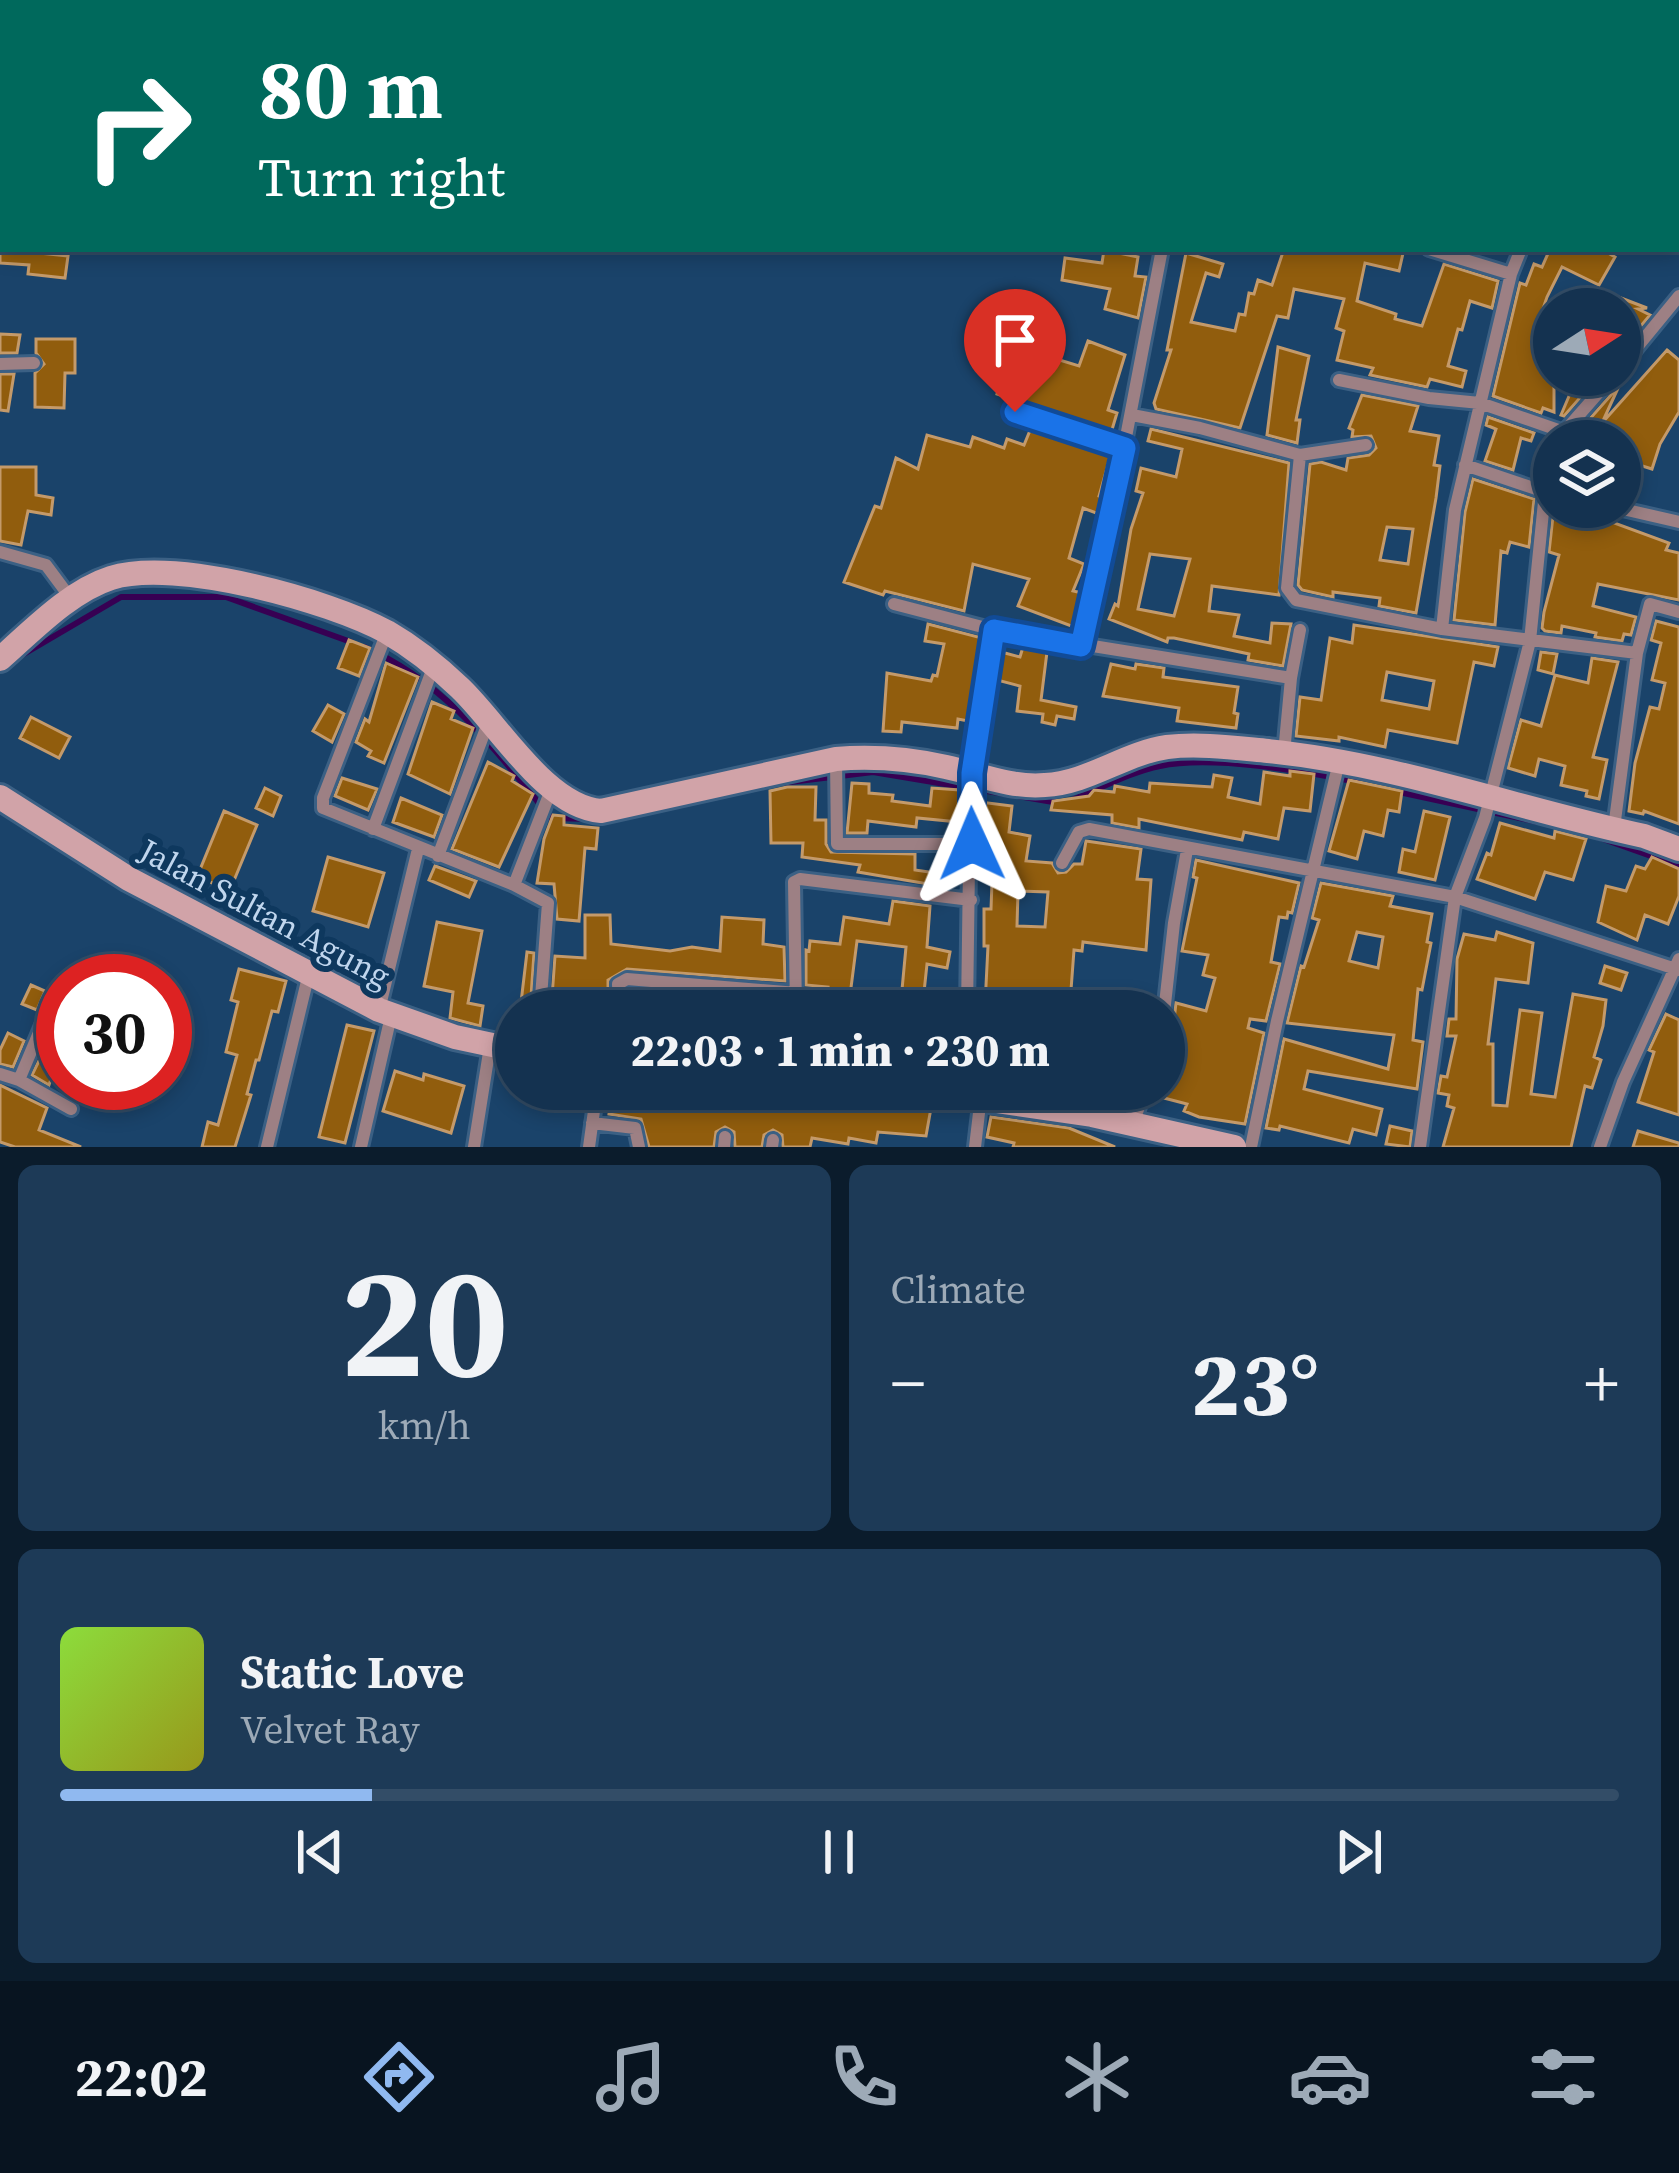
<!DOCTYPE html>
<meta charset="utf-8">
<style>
body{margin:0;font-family:"Source Serif 4",serif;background:#1d3a57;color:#f1f3f6;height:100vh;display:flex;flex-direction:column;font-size:45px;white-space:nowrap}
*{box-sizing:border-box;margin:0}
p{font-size:39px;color:#9daab7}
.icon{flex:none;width:66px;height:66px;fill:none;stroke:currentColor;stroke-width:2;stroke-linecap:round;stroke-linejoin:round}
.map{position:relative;height:1147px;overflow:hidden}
.drawer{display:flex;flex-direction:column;gap:18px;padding:18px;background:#0b1c2c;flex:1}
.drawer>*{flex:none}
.guide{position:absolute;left:0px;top:0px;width:1680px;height:252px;box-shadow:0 6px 18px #0003,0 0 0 3px #334d67;background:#00695c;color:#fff;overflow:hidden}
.needle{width:78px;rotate:78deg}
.tools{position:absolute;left:1533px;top:288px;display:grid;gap:24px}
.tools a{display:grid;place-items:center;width:108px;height:108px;border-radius:50%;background:#143250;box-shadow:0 6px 18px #0003,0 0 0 3px #334d67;font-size:60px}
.speed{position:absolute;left:36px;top:954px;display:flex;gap:24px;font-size:60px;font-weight:700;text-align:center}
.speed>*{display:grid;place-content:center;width:156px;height:156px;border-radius:50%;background:#143250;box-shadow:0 6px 18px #0003,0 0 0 3px #334d67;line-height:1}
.speed .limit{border:18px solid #d22;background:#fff;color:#111}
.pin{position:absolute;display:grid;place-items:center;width:102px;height:102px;color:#fff;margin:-123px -51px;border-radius:50% 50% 50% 0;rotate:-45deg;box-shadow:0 0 12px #0007}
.pin .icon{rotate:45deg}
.me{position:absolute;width:132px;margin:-66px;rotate:359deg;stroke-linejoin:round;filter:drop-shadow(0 0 9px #0008)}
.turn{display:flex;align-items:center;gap:42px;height:252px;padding:0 60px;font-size:54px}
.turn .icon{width:156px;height:156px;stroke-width:2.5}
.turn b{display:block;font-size:84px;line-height:102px}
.big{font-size:90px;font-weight:800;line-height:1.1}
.drawer .widget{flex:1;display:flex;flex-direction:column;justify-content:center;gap:18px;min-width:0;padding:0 42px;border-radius:18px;background:#1d3a57}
.drawer .dial{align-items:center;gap:0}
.dial b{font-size:156px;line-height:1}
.song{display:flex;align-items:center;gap:36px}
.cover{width:144px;height:144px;border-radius:18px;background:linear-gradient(135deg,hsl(90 70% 55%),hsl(60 70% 35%))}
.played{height:12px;border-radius:6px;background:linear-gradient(90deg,#90b9f0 20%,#334d67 20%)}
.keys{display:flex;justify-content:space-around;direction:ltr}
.heat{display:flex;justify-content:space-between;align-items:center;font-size:66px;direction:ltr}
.drawer .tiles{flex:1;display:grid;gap:18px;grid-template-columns:1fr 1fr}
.widget:last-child{grid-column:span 2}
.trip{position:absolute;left:495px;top:990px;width:690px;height:120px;border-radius:60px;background:#143250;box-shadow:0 6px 18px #0003,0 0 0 3px #334d67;font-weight:800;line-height:120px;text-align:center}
.menu{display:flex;height:192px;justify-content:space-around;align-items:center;background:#081420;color:#9daab7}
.menu .icon{width:84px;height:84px}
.menu .active{color:#90b9f0}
.menu b{font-size:54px;color:#f1f3f6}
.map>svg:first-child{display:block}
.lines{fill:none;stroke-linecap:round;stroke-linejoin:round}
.stream{stroke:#370053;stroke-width:6}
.building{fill:#915d0d;stroke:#c49a6a;stroke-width:3;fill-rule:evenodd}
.street-casing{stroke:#3b6084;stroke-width:18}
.secondary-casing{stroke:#3b6084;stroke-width:30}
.street{stroke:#9d8084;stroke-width:12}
.secondary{stroke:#d1a3a8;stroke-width:24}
.route-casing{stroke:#114b97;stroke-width:30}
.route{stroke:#1a73e8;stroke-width:21}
.labels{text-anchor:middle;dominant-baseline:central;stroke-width:12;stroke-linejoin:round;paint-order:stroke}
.street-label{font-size:33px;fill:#c0d6ee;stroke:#0e385e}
</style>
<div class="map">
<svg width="1679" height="1147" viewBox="0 0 1679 1147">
<rect width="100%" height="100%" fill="#1a436a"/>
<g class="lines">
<path class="stream" d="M364,647C446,682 496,751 551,818L593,819
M17,658L121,597H226L351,642
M782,783L873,772L1059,803
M1399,792L1538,822
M1072,800C1100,789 1130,772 1160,766C1211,755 1305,771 1357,782
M1592,835L1679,866"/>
</g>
<path class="building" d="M0,249L68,256L65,278L28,274L29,265L0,263Z
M1284,249H1404L1399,271L1365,263L1357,301L1396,314L1395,319L1422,326L1444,264L1498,281L1492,308L1470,301L1462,330L1458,329L1448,366L1466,371L1462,387L1430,379L1427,387L1370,375L1373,368L1337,360L1344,331L1336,328L1344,299L1294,289L1288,318L1277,316L1240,428L1156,409L1154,403L1171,350H1167L1186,253L1223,264L1219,277L1206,273L1191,322L1235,331L1239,314L1245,315L1249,293L1254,294L1258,280L1272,285Z
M1550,249H1601L1615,257L1599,285L1562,267L1547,297L1534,335L1554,344V412L1543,408L1541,413L1493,396L1520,283L1526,285L1534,264L1542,267Z
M1104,250L1138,257L1135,276L1146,277L1138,318L1105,309L1110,289L1062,280L1065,258L1102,263Z
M1608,293L1647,308L1638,309L1650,315L1625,345L1620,342V309H1602Z
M0,334L20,335L17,353H0Z
M36,339H75V373H65L64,408L35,407V373L44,364L36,353Z
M1088,341L1125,355L1108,410L1117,413L1111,433L997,394L1004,372L1035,383L1043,355L1079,366Z
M1278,347L1309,356L1296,420H1300L1297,443L1267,435Z
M1667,350L1679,360V412L1660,444L1652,469L1620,459V441H1586L1589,438L1579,431L1619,386L1602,423Z
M0,374H14L8,411L0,410Z
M1578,375H1600L1564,416L1561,415Z
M1362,395L1418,406L1410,431L1439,436L1434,465L1440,466L1436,498L1416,613L1379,606L1380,598L1333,592V597L1302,590L1298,585L1310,464L1321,462L1346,470L1348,458L1369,455L1376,448L1371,436L1352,437L1353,430L1349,428ZM1387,527L1413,529L1408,564L1380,560Z
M1488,417L1534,433L1531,441L1521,438L1513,470L1485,461L1496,429L1486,425Z
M1031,428L1111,454L1099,496L1104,498L1099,514L1083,508L1069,558L1084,564L1073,591L1082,593L1074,627L1018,606L1029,579L973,564L964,611L885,591L883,595L844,582L875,506L881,508L896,458L918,469L927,435L970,447L973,437L1004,448L1007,439L1024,445Z
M1151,429L1289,463L1279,595L1212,586L1209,611L1239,615L1234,636L1270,643L1272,623L1291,624L1283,666L1248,660L1249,654L1174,638H1168L1167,642L1109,619L1115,604L1118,606L1131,529L1143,493L1136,491L1141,468L1176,477L1182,449L1148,441ZM1150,554L1190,559L1174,616L1138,609Z
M0,467H36V495L53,498L51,515L28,511L21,545L0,541Z
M1473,479L1534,499L1529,547L1510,542L1507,553L1501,551L1495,625L1454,620L1465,512Z
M1554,507H1571L1669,543L1666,550L1679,553V600L1598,584L1593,606L1636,617L1631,635L1624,634L1622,641L1595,637L1596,633L1562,626L1561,633L1545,631L1542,628L1544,612L1559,555L1549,552Z
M1656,621L1679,627V824L1644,811L1643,814L1629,811L1635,763L1650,707L1659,709L1665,683L1652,680L1661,643L1651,640Z
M928,624L982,638L968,721L958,719L957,728L902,722L901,732L883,731L887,673L931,681L933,675L937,676L944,644L925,641Z
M1354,625L1498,647L1494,666L1474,662L1457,743L1388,730L1385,747L1339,737V741L1296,736L1300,697L1321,700L1330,638L1352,643ZM1387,672L1434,681L1429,709L1382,700Z
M349,640L370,648L359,676L338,668Z
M1023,647L1047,652L1041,700L1076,707L1074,719L1057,716L1055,725L1042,722L1043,714L1017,711L1020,686L997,680L1001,652L1020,657Z
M1541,652L1557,654L1553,674L1538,670Z
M1592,658L1618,662L1593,757L1607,760L1599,799L1586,796L1587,791L1561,785L1565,766L1539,759L1535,776L1508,768L1521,720L1541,726L1555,675L1588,683Z
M386,663L418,677L384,763L368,756L371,751L356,742L365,719L369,722Z
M1111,664L1135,669L1136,664L1164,668L1163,677L1238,687L1234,713L1238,714L1236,728L1177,721L1179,708L1103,696Z
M432,702L454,711L451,719L473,728L450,794L408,774Z
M328,705L344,714L332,742L313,731Z
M31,717L70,737L59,758L20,738Z
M488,762L514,776L512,781L533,794L499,867L452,849Z
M1290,771L1314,774L1310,811L1284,808L1278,839L1244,832L1242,840L1139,819V828L1112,823V815L1051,810L1053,801L1089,796L1094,790L1114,792L1115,786L1149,792L1150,783L1212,787L1214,775L1232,778L1228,797L1260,804L1264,772L1290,776Z
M342,778L377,789L368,810L335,796Z
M1349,780L1402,791L1399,812L1388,810L1383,836L1364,831L1357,859L1329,851Z
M852,783L869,784V793L893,795L892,801L930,806L932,788L960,790L959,822L917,818L916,827L868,821L867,833H847Z
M787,787H816L815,820H826V844L831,852L915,854V870L936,873L934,885L858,872L860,865L802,857L803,843H771L770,791Z
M265,788L281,796L273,816L256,808Z
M401,798L442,815L434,837L393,822Z
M980,802L1012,806L1009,832L1030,836L1026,861L1052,863L1058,873L1066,872L1074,864H1082L1086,841L1141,849L1137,879L1151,880L1146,950L1083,942L1082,951L1074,950L1071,990L1029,991L1028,1007L985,1005L988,946H984V909H991L993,855H982ZM1018,891L1048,892L1045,927L1017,926Z
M224,811L257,825L230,890L197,877Z
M1424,811L1450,817L1435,880L1399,872L1403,849L1415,852Z
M553,815L564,816V825L598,828L596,849L585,848L579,921L557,919L554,884L537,883L544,839Z
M1500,823L1554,838L1555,831L1586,839L1573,880L1545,872L1535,899L1477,879L1487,853L1491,855Z
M328,857L384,873L368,927L313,911Z
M1652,857L1679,869V896L1668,924L1645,915L1637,940L1598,922L1606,886L1626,891L1636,866L1645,869Z
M1196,860L1299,883L1292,913L1288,912L1287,918L1279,917L1271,962L1280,964L1266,1021L1250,1019L1248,1028L1264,1033L1245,1124L1199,1117L1184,1111L1187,1104L1164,1098V1067L1171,1046L1176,1003L1206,1011L1215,978L1203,975L1208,955L1182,951L1197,878L1193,877Z
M435,866L476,881L469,897L429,880Z
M1321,883L1393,896L1390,906L1432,914L1427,942L1431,943L1422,990L1418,989L1413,1040L1423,1042L1417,1089L1308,1071L1304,1089L1382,1109L1376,1135L1353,1129L1349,1143L1280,1126L1279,1130L1266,1128L1284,1039L1388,1069L1394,1035L1287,1023L1301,966L1304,967L1319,920L1312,918ZM1357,932L1383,937L1378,968L1349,961Z
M893,901L930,906L927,947L950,952L947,968L927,964L922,1011H900L906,947L857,941L848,1011H825L828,987L806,985V950L809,951L810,941L840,944L844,917L889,924Z
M585,915H610L611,944L670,951L692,947L720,951L722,917L764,920L763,944L784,947L785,981L627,969L608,980V1011H551L555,956L585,958Z
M437,922L482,931L468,1003L483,1006L480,1026L450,1018L453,992L424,986Z
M1497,932L1533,943L1528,983L1496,979L1488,1044H1493V1105L1507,1106L1520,1010L1542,1013L1531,1094L1555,1097L1573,994L1606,1000L1603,1026L1594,1057L1601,1060L1592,1088L1585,1086L1571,1147H1443L1454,1108L1447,1106L1449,1095L1438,1093L1441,1076L1447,1077L1456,1036H1447L1449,1019H1456L1457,959L1464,934L1495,940Z
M527,952L534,953L530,1011H520Z
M1605,966L1627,973L1621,990L1600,983Z
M239,969L286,981L278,1012L272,1011L259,1060H256L247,1094L251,1095L235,1147H202L208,1122L218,1125L237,1055L226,1052L238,1002L231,1000Z
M31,985L45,991L37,1010L22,1004Z
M629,990L785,1003V1011H714V1007L648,1002L647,1011H629Z
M63,1012V1044L49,1085L32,1075Z
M1666,1014L1679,1020V1115L1638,1102L1654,1052L1649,1050Z
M347,1025L374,1031L345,1143L319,1137Z
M8,1033L24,1041L13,1067L0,1064V1050Z
M395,1071L423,1080L424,1074L464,1086L451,1133L383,1111Z
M0,1085L47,1108L39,1130L81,1147H15L0,1142Z
M613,1089H807L864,1099L865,1093L889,1097L931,1108L926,1136L878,1132L876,1143L849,1138L848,1144L812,1138L810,1147H783L782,1135L773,1130L764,1135L762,1147H735L734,1132L725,1127L716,1132L714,1147H649L641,1119L609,1114Z
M991,1117L1069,1128L1115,1147H1013L1014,1143L987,1137Z
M1390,1126L1412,1131L1410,1147L1386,1144Z
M1638,1131L1679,1143V1147H1633Z"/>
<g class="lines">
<g class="street-casing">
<path id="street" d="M1209,3L1210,0
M1677,171L1679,172
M1429,249L1511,274
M0,364L34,363
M1620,368L1679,296
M1339,380L1429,398L1480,403L1564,432L1614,375
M1015,412L1125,448
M1132,415L1200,428L1300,455L1366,445
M1300,455L1287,588L1296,600L1442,629L1637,653L1614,828
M1465,465L1545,492L1554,464
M1614,507L1679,522
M0,552L46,565L72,600
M894,604L994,630
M1442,629L1455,510L1511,274L1521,249
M387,632L323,798V808L514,885L548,903L540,1011
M1080,646L1108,531L1162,249
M1637,653L1650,604L1679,612
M1291,678L1300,630
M836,759L837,844H972
M373,829L434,665
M438,856L488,723
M1062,863L1079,832L1089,829L1455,897L1679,970
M514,885L551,790
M379,1010L418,849
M619,1011L618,984L627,979L797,993
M796,1011L794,882L800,879L971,900
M967,1011L970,794L994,630L1291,678L1284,753
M1164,1013L1174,923L1187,850
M0,1074L19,1080L71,1109
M19,1080L54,997
M592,1123L635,1128L639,1147
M1133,1124L1145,1089
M267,1147L309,973
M361,1147L391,1016
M474,1147L490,1046
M589,1147L597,1089
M724,1147L725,1137
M772,1147L773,1140
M975,1147L981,1096
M1251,1147L1277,1021L1339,762
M1420,1147L1455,897L1485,818L1530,641L1545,492L1554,494
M1600,1147L1623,1082L1679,959"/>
</g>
<g class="secondary-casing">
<path id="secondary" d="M0,659C32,631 70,591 111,578C176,558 328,600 387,632C413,647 438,667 460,688C499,725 546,807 601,811L836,759C873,756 910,759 946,767C979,774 1010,788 1045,785C1088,783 1125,753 1167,747C1199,743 1236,748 1268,751C1397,764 1518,809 1644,836L1679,849
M0,797L129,879L379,1010L455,1037L516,1050
M915,1089L1092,1115L1234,1147"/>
</g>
<use href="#street" class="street"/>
<use href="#secondary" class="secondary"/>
</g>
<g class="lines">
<g class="route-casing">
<path id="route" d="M972,844V773L994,630L1081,646L1125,448L1015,412"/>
</g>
<use href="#route" class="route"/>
</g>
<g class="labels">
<g class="street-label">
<text transform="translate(265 913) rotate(28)">Jalan Sultan Agung</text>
</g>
</g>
</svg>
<div class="tools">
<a><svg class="needle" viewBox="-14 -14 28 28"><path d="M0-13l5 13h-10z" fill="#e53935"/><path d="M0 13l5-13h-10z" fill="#9daab7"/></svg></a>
<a><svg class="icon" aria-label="layers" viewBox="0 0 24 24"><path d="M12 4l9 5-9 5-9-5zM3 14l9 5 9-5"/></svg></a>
</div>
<div class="speed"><div class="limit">30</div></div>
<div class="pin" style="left:1015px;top:412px;background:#d93025"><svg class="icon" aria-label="arrive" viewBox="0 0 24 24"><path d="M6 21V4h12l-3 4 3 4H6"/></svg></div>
<svg class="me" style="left:972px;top:844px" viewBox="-20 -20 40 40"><path d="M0-17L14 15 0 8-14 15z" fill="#1a73e8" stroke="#fff" stroke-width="4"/></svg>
<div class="trip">22:03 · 1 min · 230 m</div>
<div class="guide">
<div class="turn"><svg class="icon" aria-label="right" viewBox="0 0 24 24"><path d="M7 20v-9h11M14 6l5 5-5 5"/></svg><div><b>80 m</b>Turn right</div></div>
</div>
</div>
<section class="drawer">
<div class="tiles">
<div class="widget dial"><b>20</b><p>km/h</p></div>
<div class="widget"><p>Climate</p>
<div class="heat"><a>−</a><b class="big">23°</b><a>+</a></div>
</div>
<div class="widget">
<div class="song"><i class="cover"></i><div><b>Static Love</b><p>Velvet Ray</p></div></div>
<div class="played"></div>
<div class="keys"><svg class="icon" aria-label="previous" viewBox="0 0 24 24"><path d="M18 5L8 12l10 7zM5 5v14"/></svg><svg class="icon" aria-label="pause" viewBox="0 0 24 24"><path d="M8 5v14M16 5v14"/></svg><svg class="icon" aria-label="next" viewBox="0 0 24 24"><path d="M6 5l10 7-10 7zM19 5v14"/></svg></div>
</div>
</div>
</section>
<nav class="menu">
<b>22:02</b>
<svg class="icon active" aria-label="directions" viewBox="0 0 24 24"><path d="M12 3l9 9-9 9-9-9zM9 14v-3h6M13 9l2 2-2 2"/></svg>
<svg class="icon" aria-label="music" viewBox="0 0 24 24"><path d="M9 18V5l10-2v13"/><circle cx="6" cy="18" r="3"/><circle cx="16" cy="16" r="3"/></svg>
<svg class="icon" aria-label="phone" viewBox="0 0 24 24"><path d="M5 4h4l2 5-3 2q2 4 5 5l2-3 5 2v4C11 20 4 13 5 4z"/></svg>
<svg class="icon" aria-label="climate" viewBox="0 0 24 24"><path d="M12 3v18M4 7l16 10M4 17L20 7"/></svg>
<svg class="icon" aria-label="car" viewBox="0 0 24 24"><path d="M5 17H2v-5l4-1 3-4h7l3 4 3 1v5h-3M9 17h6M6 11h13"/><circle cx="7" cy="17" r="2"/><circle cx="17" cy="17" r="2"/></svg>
<svg class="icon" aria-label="filters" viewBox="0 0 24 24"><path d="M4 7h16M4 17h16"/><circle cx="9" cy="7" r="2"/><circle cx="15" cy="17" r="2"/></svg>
</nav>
